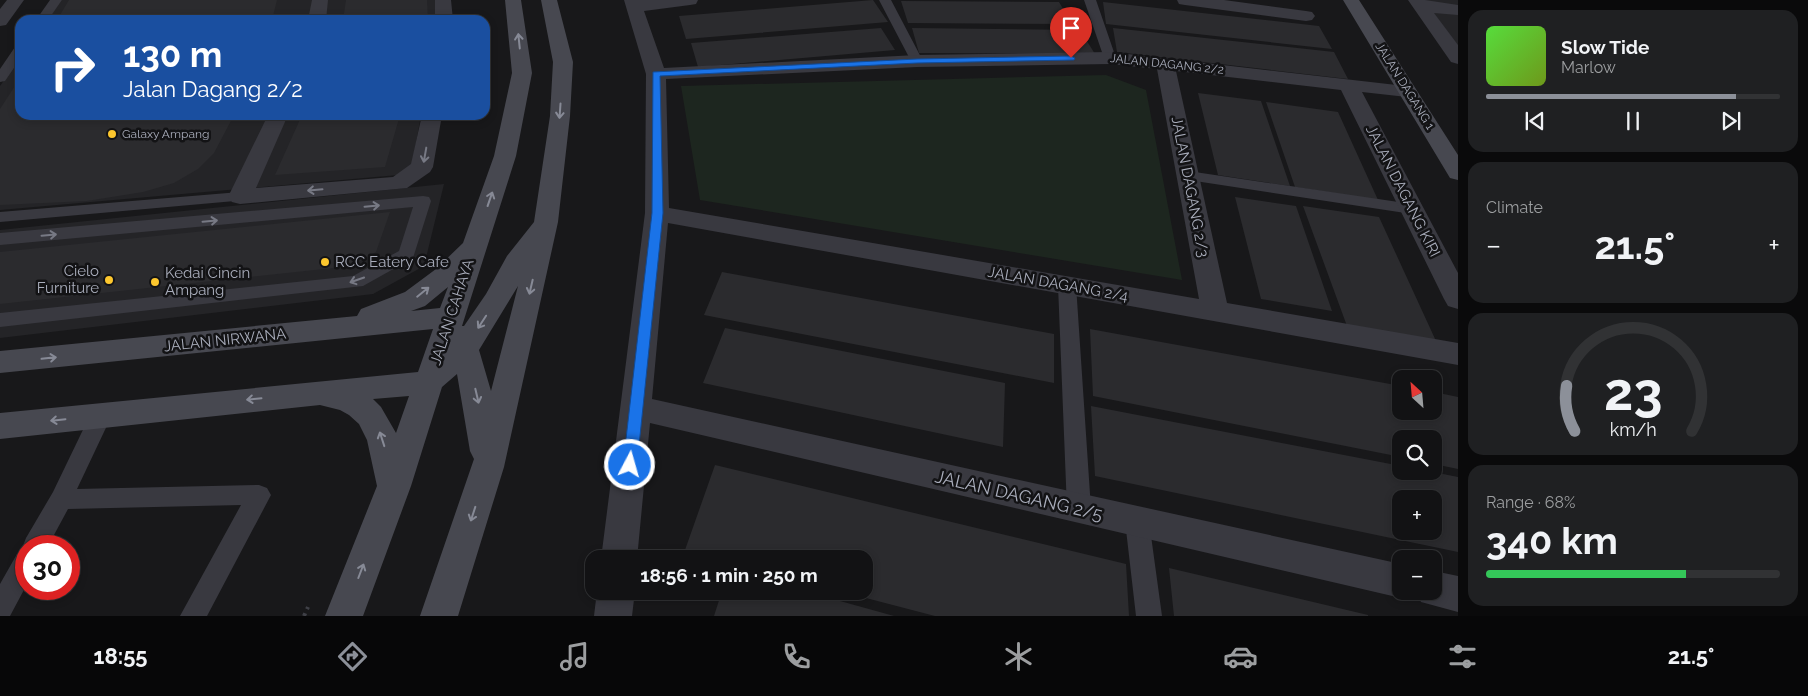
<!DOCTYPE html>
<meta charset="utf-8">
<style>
body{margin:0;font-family:Raleway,sans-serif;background:#1f2022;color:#f1f3f6;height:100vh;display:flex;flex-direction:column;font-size:19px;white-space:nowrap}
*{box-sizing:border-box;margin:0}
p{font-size:16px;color:#9c9ea0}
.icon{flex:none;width:28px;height:28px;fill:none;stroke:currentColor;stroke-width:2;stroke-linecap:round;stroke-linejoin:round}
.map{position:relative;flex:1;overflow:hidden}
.drawer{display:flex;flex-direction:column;gap:10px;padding:10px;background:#0a0a0b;width:350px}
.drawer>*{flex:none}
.guide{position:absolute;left:15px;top:15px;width:475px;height:105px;border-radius:15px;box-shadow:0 2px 8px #0003,0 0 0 1px #313234;background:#1a4fa0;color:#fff;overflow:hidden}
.needle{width:32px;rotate:334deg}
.fabs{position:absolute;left:1392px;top:370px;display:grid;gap:10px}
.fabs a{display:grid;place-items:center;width:50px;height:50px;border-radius:10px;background:#121214;box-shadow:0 2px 8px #0003,0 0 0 1px #313234;font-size:25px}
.speed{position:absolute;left:15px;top:535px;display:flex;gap:10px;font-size:25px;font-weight:700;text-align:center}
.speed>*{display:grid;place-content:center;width:65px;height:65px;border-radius:50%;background:#121214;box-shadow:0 2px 8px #0003,0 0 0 1px #313234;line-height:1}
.speed .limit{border:8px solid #d22;background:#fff;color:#111}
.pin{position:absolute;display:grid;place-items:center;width:42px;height:42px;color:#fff;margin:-51px -21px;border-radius:50% 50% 50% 0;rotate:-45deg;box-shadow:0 0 5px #0007}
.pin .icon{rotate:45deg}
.me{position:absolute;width:55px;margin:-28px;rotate:6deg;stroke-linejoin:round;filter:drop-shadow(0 0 4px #0008)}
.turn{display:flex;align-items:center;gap:18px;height:105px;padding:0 25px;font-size:22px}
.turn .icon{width:65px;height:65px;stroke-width:2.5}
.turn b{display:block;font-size:35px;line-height:42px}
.big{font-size:38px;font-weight:700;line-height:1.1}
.drawer .card{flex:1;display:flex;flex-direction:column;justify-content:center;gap:8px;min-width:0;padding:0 18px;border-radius:15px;background:#1f2022}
.drawer .dial{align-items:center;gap:0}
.dial svg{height:130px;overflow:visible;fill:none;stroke:#313234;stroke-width:7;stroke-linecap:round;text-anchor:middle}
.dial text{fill:#f1f3f6;stroke:none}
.song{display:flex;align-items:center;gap:15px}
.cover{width:60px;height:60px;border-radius:8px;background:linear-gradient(135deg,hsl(110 70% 55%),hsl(80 70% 35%))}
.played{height:5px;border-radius:2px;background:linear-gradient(90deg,#8c9099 85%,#313234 85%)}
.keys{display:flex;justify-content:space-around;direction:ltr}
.heat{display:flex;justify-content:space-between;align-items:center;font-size:28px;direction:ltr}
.charge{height:8px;border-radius:4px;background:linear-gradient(90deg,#34c759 68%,#313234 0)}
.trip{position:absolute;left:585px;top:550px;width:288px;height:50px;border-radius:15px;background:#121214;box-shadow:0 2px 8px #0003,0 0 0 1px #313234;font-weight:700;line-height:50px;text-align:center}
.dock{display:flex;height:80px;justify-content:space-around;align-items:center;background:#070708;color:#9c9ea0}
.dock .icon{width:35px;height:35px}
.dock .on{color:#8c9099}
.dock b{font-size:22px;color:#f1f3f6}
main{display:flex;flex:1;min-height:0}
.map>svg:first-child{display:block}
.built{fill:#242427}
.green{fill:#1d261f}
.building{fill:#2b2b2e;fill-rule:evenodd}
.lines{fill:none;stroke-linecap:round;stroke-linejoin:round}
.path{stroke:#3f4047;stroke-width:4;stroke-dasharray:3 4.5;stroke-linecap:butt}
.lane{fill:#393940;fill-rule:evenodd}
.street{fill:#393940;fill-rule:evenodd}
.secondary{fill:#474850;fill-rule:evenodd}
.oneway{stroke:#878a96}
.oneway2{stroke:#777984}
.route{fill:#1a73e8;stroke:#114b97}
.poi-dot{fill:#fdc72e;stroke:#131315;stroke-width:2}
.labels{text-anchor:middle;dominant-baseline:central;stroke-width:5;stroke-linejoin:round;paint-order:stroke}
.far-street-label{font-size:12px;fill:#a9adbb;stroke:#131315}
.far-poi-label{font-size:12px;fill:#a9adbb;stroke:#131315;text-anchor:start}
.street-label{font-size:15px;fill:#a9adbb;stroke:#131315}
.poi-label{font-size:15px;fill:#a9adbb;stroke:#131315;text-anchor:start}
.near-street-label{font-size:18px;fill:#a9adbb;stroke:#131315}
</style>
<main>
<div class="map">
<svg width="1458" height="616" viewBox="0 0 1458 616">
<rect width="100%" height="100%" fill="#18181a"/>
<path class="built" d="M62,0H435V20H47Z
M1423,0H1458V46Z
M20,58V115H421L412,166L398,175L0,210V86Z
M444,184L424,266L373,294L0,338V230Z"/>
<path class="green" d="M1106,75L1146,90L1182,280L700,200L681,86Z"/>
<path class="building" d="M69,0H277L272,20H57Z
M346,0H427L428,20H343Z
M873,0L888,22L686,39L679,16Z
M901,1L1059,2L1072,24L908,23Z
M1103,2L1319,26L1332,49L1106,24Z
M881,28L895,50L698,67L691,43Z
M912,28L1080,30L1095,54L919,53Z
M1113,28L1334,52L1348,79L1117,52Z
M20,78V115H234L214,153L198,169L174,183L143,192L87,201L0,205V109Z
M1198,93L1261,101L1290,186L1218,175Z
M1266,102L1338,112L1378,200L1295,187Z
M302,115H400L385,167L275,175Z
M1235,197L1296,206L1332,311L1261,299Z
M1303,206L1379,217L1436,341L1347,326Z
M390,212L376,252L352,266L0,304V252Z
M722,272L1054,334V383L704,315Z
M725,328L1005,383L1003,447L703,383Z
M1090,329L1401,386V411H1434V392L1458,397V469L1434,464V439H1401V457L1093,396Z
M1091,406L1401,466V471H1428L1458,477V552L1095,476ZM1401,499H1434V531H1401Z
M715,465L1126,564L1129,616H935L843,592L864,591V559H718L685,550Z
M1169,568L1368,615V616H1174Z
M722,591H804L894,616H714Z"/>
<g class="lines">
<path class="path" d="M304,616L308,607"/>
<path class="lane" d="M50,0H62L48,20H36Z
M879,0H891L923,61L922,64L917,65L911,61Z
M1084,0H1096L1116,58L1115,61L1110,62L1104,58Z
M20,46V59L5,81L0,82V69L15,47Z
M1188,171L1412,204L1418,205L1420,209L1418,213L1412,214L1182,179L1180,176L1182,173Z
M240,192L246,194L248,197L246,200L0,222V212Z
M423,196L429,197L431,201L413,258L363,286L0,327V313L353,276L399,251L413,207L0,245V233Z
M1067,279L1073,281L1076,285L1091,509L1087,516L1079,519L1071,516L1067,509L1058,285L1061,281Z
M101,406L109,409L112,415L77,489L259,485L267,488L271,495L207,616H180L241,505L68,509L48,546H26V586L10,616H0V584L17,554L25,551L23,546L26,538L53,492L93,409Z
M1137,510L1145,513L1149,521L1162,616H1136L1125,521L1129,513Z"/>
<path class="street" d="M7,0H24L6,25L0,26V9Z
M312,0H328L326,20H308Z
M435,0H451L453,20H435Z
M624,0H698L696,4L690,5L644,11L664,68L917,55L1110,52L1414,87L1417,91L1414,95L1407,97L1362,92L1458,273V309L1448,306L1444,299L1341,90L1176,71L1227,303L1458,343V365L668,223L652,399L1401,564V591H1415L1414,593L1401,598L650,423L637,559H601L645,213L646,74ZM1110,64L1157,69L1199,299L669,208L666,79L917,67Z
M1177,0H1224L1306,11L1312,12L1315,16L1312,20L1306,21L1185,5L1179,4Z
M1408,0H1425L1458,5V15L1434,13L1458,45V64L1451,62Z
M268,115H288L256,188L393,177L411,164L422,115H442L433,167L430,172L407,188L240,204L232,202L228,197Z
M1434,571L1458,576V612L1421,602L1416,591H1434Z
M597,591H635L632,616H594Z"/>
<path class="secondary" d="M505,0H521L532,73L516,156L462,326H464L486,294L507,256L534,222L550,116L553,62L541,0H557L573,62L570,116L558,222L504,467L458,616H420L474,459L470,451L457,374L442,387L411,486L363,616H325L377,486L367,440L359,424L349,415L340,410L320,405L0,439V413L418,372L433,329L0,373V351L357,316L361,309L405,292L436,269L463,243L494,156L512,73ZM518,286L491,391L479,350ZM448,287L440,308L411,311L425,306ZM409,396L396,433L381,407L373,399Z
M1343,0H1359L1458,155V180L1450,178L1447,173Z"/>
</g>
<defs><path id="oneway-shaft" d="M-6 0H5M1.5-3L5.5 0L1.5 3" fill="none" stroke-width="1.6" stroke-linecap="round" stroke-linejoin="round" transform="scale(1.25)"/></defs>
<g class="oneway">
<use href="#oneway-shaft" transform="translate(519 41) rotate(-96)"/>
<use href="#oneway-shaft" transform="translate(560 111) rotate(94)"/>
<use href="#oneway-shaft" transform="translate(490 199) rotate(-71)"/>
<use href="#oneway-shaft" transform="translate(531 287) rotate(103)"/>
<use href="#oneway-shaft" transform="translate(423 292) rotate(-39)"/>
<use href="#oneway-shaft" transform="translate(482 322) rotate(123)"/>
<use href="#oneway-shaft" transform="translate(49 358) rotate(-6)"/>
<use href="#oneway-shaft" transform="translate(477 396) rotate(77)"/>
<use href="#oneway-shaft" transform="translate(254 399) rotate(174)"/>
<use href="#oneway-shaft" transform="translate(58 420) rotate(174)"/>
<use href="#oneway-shaft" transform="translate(382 439) rotate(-108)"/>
<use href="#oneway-shaft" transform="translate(473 514) rotate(108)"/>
<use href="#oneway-shaft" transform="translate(361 571) rotate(-69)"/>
</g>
<g class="oneway2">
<use href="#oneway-shaft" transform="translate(425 155) rotate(100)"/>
<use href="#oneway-shaft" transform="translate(315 190) rotate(175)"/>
<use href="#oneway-shaft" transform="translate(372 206) rotate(-5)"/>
<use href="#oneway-shaft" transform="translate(210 221) rotate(-5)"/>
<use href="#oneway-shaft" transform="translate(49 235) rotate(-5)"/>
<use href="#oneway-shaft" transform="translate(357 280) rotate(161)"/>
</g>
<path class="route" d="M1071,56L1075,58L1074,60L917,63L660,76L663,213L637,465L635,469L630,470L625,469L623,465L652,213L653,72L917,59Z"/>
<g class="poi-dot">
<circle cx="112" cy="134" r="5"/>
<circle cx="325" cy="262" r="5"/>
<circle cx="109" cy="280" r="5"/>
<circle cx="155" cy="282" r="5"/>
</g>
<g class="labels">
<g class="far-street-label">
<text transform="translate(1167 64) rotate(6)">JALAN DAGANG 2/2</text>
<text transform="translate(1405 86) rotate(58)">JALAN DAGANG 1</text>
</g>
<g class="far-poi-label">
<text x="122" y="134">Galaxy Ampang</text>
</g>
<g class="street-label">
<text transform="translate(1190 187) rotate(79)">JALAN DAGANG 2/3</text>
<text transform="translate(1403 191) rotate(63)">JALAN DAGANG KIRI</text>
<text transform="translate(1058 284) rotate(10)">JALAN DAGANG 2/4</text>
<text transform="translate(452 312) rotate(-72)">JALAN CAHAYA</text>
<text transform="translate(225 340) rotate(-6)">JALAN NIRWANA</text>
</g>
<g class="poi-label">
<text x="335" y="262">RCC Eatery Cafe</text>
<text x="99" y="271" text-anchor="end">Cielo<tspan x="99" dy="17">Furniture</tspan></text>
<text x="165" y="273">Kedai Cincin<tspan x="165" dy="17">Ampang</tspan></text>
</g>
<g class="near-street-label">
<text transform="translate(1019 495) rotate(13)">JALAN DAGANG 2/5</text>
</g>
</g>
</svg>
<div class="fabs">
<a><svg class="needle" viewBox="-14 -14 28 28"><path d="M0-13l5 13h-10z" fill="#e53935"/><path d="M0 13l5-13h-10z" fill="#9c9ea0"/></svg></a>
<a><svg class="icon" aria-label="search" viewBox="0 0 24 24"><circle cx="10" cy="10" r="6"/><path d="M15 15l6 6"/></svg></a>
<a>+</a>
<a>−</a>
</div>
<div class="speed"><div class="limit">30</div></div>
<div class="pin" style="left:1071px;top:58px;background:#d93025"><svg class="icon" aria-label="arrive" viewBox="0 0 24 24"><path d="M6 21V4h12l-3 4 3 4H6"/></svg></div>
<svg class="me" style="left:630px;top:465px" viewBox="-20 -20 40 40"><circle r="17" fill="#1a73e8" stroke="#fff" stroke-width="3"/><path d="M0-11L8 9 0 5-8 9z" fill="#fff"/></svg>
<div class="trip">18:56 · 1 min · 250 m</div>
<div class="guide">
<div class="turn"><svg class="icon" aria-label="right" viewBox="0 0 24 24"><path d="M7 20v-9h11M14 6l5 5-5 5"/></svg><div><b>130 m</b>Jalan Dagang 2/2</div></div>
</div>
</div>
<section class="drawer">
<div class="card">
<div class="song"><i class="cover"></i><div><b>Slow Tide</b><p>Marlow</p></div></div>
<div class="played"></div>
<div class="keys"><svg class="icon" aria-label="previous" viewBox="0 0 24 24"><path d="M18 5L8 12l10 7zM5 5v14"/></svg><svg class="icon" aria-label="pause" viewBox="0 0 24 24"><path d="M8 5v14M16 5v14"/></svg><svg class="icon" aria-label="next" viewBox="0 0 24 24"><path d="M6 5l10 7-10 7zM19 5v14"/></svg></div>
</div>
<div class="card"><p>Climate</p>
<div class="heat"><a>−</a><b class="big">21.5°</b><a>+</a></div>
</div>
<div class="card dial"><svg viewBox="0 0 100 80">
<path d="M14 69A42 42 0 1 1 86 69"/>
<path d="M14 69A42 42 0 0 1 9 41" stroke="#8c9099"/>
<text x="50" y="56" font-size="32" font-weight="700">23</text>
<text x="50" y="72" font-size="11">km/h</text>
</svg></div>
<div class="card"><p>Range · 68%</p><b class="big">340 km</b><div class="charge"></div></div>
</section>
</main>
<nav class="dock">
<b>18:55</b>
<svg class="icon on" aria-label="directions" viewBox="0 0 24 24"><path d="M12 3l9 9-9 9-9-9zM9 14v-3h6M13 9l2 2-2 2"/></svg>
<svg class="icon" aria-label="music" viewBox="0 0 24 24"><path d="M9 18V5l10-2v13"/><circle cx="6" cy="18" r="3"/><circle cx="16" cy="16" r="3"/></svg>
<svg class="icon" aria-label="phone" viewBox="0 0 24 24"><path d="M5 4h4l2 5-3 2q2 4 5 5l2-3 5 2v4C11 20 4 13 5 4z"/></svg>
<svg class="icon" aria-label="climate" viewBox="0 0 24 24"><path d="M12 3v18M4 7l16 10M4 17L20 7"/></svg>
<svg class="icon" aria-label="car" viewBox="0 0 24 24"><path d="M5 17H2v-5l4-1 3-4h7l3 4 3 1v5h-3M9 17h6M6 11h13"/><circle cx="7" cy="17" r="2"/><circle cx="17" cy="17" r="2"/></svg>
<svg class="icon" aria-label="filters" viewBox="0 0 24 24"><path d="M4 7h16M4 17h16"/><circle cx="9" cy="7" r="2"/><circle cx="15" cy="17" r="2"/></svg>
<b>21.5°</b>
</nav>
